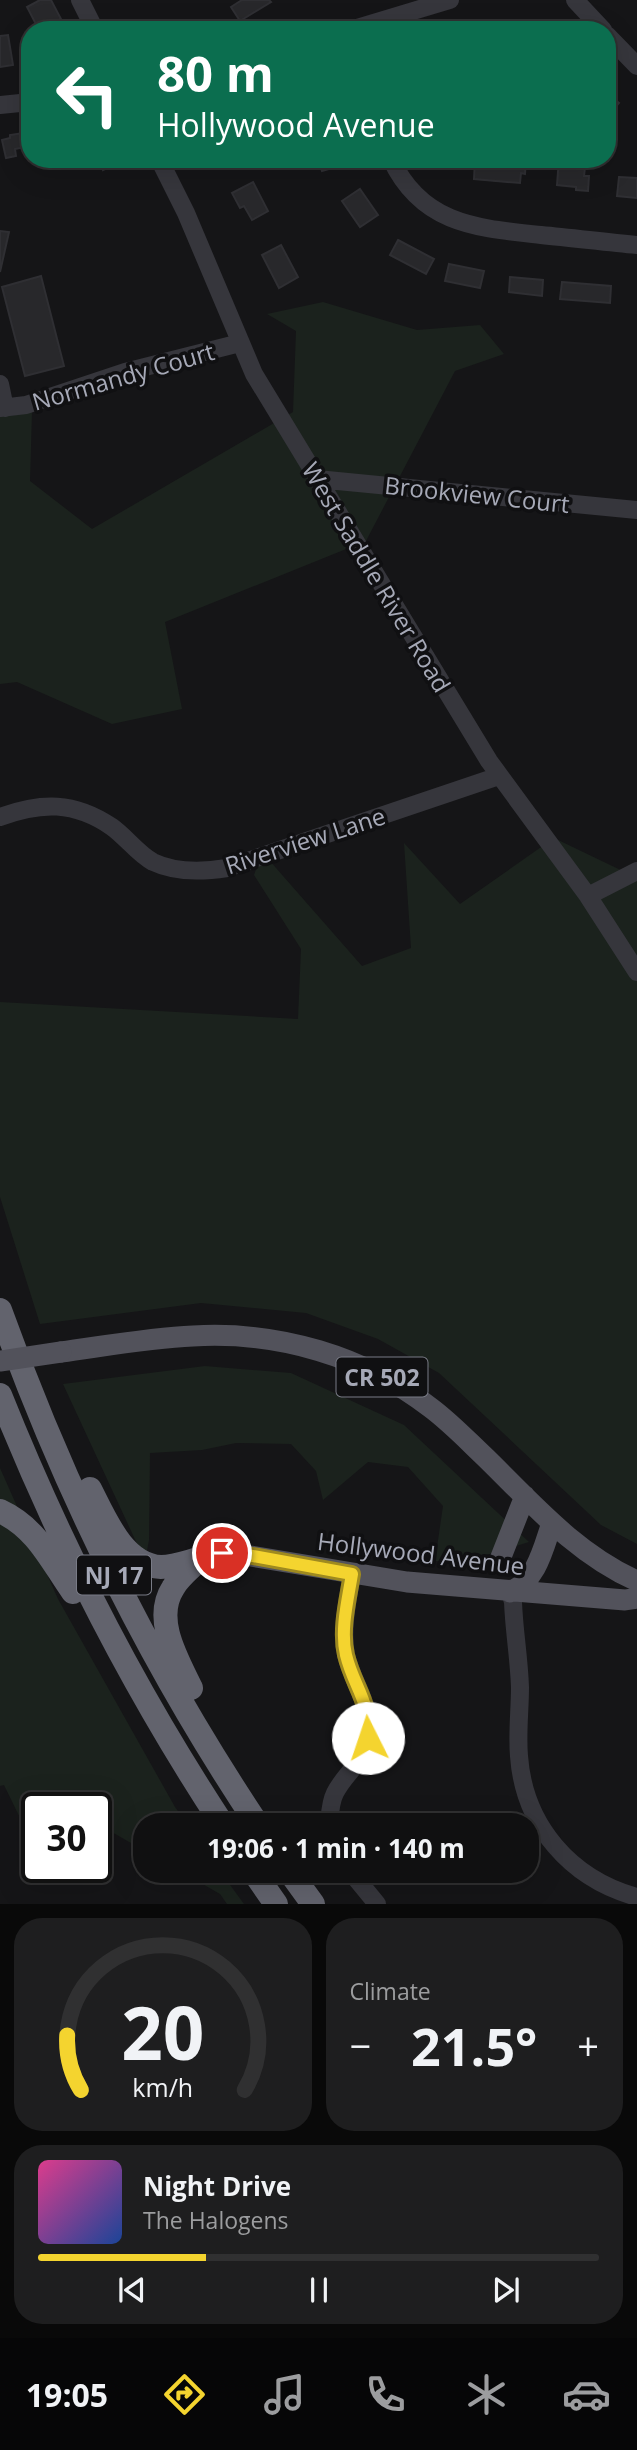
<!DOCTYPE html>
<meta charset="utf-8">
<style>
body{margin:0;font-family:"Open Sans",sans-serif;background:#1e1e1f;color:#f1f3f6;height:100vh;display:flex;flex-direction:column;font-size:26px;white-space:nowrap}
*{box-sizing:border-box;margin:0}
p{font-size:23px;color:#9c9d9f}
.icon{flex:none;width:38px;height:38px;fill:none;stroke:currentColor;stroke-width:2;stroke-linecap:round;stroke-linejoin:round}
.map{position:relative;height:1904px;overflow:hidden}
.details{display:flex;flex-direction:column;gap:14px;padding:14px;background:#090909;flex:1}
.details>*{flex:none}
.top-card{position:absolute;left:21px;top:21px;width:595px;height:147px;border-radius:28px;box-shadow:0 7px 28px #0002,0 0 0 2px #303031;background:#0b6e4f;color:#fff;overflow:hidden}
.speed{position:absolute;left:21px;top:1792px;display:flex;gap:14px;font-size:35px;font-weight:700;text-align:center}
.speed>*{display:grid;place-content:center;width:91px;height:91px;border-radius:50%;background:#101011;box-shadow:0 7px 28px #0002,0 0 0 2px #303031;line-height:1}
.speed .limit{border:4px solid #111;border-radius:10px;background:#fff;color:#111}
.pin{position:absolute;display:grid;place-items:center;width:60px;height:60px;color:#fff;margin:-30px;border:4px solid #fff;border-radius:50%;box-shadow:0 2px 7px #0007}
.me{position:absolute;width:77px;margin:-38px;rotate:356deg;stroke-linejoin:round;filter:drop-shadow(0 0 5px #0008)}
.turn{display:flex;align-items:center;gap:24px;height:147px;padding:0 21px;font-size:32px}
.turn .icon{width:91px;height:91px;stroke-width:2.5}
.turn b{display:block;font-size:49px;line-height:60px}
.big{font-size:52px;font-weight:700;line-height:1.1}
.details .tile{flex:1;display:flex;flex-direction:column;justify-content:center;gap:10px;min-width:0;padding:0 24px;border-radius:28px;background:#1e1e1f}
.details .dial{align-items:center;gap:0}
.dial svg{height:182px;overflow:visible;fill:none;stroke:#303031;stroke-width:7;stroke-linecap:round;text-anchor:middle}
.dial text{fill:#f1f3f6;stroke:none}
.song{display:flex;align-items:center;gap:21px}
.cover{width:84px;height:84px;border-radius:10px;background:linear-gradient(135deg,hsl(330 70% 55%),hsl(220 70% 35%))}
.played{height:7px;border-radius:4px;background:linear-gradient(90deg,#f4d42f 30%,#303031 30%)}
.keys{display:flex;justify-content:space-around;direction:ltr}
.heat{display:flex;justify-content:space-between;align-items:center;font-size:38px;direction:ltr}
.details .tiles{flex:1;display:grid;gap:14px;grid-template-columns:1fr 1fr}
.tile:last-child{grid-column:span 2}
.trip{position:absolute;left:133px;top:1813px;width:406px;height:70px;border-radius:28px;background:#101011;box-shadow:0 7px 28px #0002,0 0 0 2px #303031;font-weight:700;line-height:70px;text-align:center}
.menu{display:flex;height:112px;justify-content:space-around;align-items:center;background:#060607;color:#9c9d9f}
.menu .icon{width:49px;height:49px}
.menu .selected{color:#f4d42f}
.menu b{font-size:32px;color:#f1f3f6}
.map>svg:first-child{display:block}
.green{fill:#1b221d}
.building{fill:#28282b;stroke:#2f2f33;stroke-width:2}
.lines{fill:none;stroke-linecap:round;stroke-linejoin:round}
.minor{stroke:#36363c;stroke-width:18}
.major{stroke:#52525b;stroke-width:21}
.highway{stroke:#62636d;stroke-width:24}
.major-bridge{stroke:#52525b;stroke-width:21}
.route-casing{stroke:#9f8a1f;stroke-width:18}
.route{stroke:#f4d42f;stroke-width:12}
.labels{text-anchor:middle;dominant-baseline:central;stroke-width:7;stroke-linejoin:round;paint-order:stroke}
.shield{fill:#101012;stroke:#797b86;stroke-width:2}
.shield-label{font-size:23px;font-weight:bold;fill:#a6a9b7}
.street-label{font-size:24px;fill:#a6a9b7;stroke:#101012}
</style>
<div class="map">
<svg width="637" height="1904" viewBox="0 0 637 1904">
<rect width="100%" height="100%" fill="#151517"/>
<path class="green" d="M323,302L417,330L480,325L504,354L455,371L366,541L165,622L182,709L112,724L17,682L0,684V416L32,412L30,481L92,529L293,412L296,331L267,314Z
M554,838L633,876L637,881V1544L601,1525L439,1373L378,1339L306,1313L201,1303L40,1324L0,1197V1002L298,1019L301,949L254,875L262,852L362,966L411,948L404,843L460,904Z
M205,1366L291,1373L404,1425L529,1542L461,1563L435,1561L443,1506L408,1467L368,1462L323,1500L316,1471L291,1444L236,1443L202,1450L150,1453L149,1540L145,1561L63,1384Z
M0,1468L58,1599L175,1807L188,1825H145V1851L96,1823V1808H37V1822H22L4,1785L0,1786Z
M180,1871H220L244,1904H227L220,1894Z"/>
<path class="building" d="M40,0H51L61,19L39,30L27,7Z
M242,0H269L271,2L240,21L231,7Z
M506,24L507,30H489Z
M8,35L13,65L0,67V36Z
M607,94L619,103L607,117Z
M30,132V146L15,149L16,156L6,158L2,140L10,138V135Z
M101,159H114L116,164L103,170Z
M216,159H233L219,166Z
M318,159H344L346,164L322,171Z
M507,159H526L525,174L521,173L520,183L474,179L475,160L506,162Z
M559,159H586L584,176H589L588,191L576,190V187L557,185Z
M619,177L637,178V198L617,196Z
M253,182L268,211L252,220L244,206L240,208L232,193Z
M360,189L378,215L360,227L342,201Z
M0,231L9,232L0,272Z
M398,240L434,259L426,274L390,255Z
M281,245L298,277L279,288L262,255Z
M449,264L484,271L480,288L445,281Z
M41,276L64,366L25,376L2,287Z
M510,277L543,280L542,296L509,292Z
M562,282L611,286L610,303L560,299Z"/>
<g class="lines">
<path class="minor" d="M80,0L95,30
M575,0L603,30
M350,30L450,0
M607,35L637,66
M0,105L30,102
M159,159L186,213L254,374L489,761L588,896L637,972
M391,159C422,225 477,228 541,235C573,238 605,242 637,245
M0,384L5,408
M0,408L26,405L125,372L240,343
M317,479L637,510
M0,817C41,802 74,801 112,827C126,837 138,854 153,862C176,873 202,872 227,868L499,776
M588,896L637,871
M510,1592L513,1602C514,1630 519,1658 520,1687C520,1710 517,1733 519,1756C524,1826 571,1879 637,1897
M329,1825C330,1814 330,1803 335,1793C345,1773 365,1761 368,1738C373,1706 353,1684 346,1655C341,1629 348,1599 352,1574
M350,1871L377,1904"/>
<path class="major" d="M61,1352C105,1346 149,1338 193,1336C278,1331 364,1356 431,1408C451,1423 468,1441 486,1458C533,1504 576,1554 637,1581
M200,1559L214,1554L232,1553L407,1582L625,1600L637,1598
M499,1562L525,1496
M510,1592C537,1580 543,1549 552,1523"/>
<path class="highway" d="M0,1310C65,1491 151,1665 258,1825
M0,1395C60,1545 134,1690 223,1825
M90,1489C105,1518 123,1565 161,1567C174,1567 187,1562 199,1559
M0,1511C37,1528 51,1561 73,1592
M191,1688C177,1659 153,1619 173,1588C179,1577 191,1568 200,1559
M253,1871L276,1904
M289,1871L313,1904"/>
<path class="major-bridge" d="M0,1361L61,1352"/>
</g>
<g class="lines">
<g class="route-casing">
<path id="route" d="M222,1553L242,1554L352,1574C348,1599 340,1630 346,1655C354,1688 371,1701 368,1738"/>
</g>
<use href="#route" class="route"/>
</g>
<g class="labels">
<g class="shield">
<rect x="336.5" y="1357.5" width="91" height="39" rx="5"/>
<rect x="77" y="1555.5" width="74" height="39" rx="5"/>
</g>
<g class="shield-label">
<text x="382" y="1377">CR 502</text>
<text x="114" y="1575">NJ 17</text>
</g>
<g class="street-label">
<text transform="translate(123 376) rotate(-16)">Normandy Court</text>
<text transform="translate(477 494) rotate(6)">Brookview Court</text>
<text transform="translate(377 577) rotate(59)">West Saddle River Road</text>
<text transform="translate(305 840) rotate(-18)">Riverview Lane</text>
<text transform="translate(421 1553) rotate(7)">Hollywood Avenue</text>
</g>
</g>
</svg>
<div class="speed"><div class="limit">30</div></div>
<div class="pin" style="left:222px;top:1553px;background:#d93025"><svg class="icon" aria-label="arrive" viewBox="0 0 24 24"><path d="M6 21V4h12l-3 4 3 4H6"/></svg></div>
<svg class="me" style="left:368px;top:1738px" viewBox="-20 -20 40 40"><circle r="19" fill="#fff"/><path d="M0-13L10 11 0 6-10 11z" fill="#f4d42f"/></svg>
<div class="trip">19:06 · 1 min · 140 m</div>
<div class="top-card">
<div class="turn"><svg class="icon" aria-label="left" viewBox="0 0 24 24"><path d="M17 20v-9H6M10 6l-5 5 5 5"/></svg><div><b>80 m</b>Hollywood Avenue</div></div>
</div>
</div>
<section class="details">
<div class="tiles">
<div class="tile dial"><svg viewBox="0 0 100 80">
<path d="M14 69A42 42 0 1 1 86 69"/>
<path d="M14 69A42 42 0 0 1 8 45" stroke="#f4d42f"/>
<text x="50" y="56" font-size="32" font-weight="700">20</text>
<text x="50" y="72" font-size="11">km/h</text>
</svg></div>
<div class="tile"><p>Climate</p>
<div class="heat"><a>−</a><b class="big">21.5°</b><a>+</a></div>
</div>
<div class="tile">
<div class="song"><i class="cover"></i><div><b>Night Drive</b><p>The Halogens</p></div></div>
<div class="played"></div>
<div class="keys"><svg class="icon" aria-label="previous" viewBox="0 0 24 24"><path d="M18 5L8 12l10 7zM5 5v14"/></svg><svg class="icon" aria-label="pause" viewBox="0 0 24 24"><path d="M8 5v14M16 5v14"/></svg><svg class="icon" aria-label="next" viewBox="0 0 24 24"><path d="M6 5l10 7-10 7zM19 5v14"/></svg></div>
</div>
</div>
</section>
<nav class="menu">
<b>19:05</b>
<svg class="icon selected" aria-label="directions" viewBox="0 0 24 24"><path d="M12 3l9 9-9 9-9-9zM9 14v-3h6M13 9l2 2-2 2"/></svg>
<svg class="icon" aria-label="music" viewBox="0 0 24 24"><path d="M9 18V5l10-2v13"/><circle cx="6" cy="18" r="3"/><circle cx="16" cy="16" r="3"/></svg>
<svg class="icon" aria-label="phone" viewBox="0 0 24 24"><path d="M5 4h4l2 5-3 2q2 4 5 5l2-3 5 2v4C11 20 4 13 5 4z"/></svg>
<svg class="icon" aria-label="climate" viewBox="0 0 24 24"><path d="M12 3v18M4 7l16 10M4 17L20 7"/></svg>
<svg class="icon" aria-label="car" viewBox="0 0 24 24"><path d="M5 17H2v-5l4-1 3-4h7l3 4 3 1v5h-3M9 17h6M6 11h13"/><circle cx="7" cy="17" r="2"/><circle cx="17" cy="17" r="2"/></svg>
</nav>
